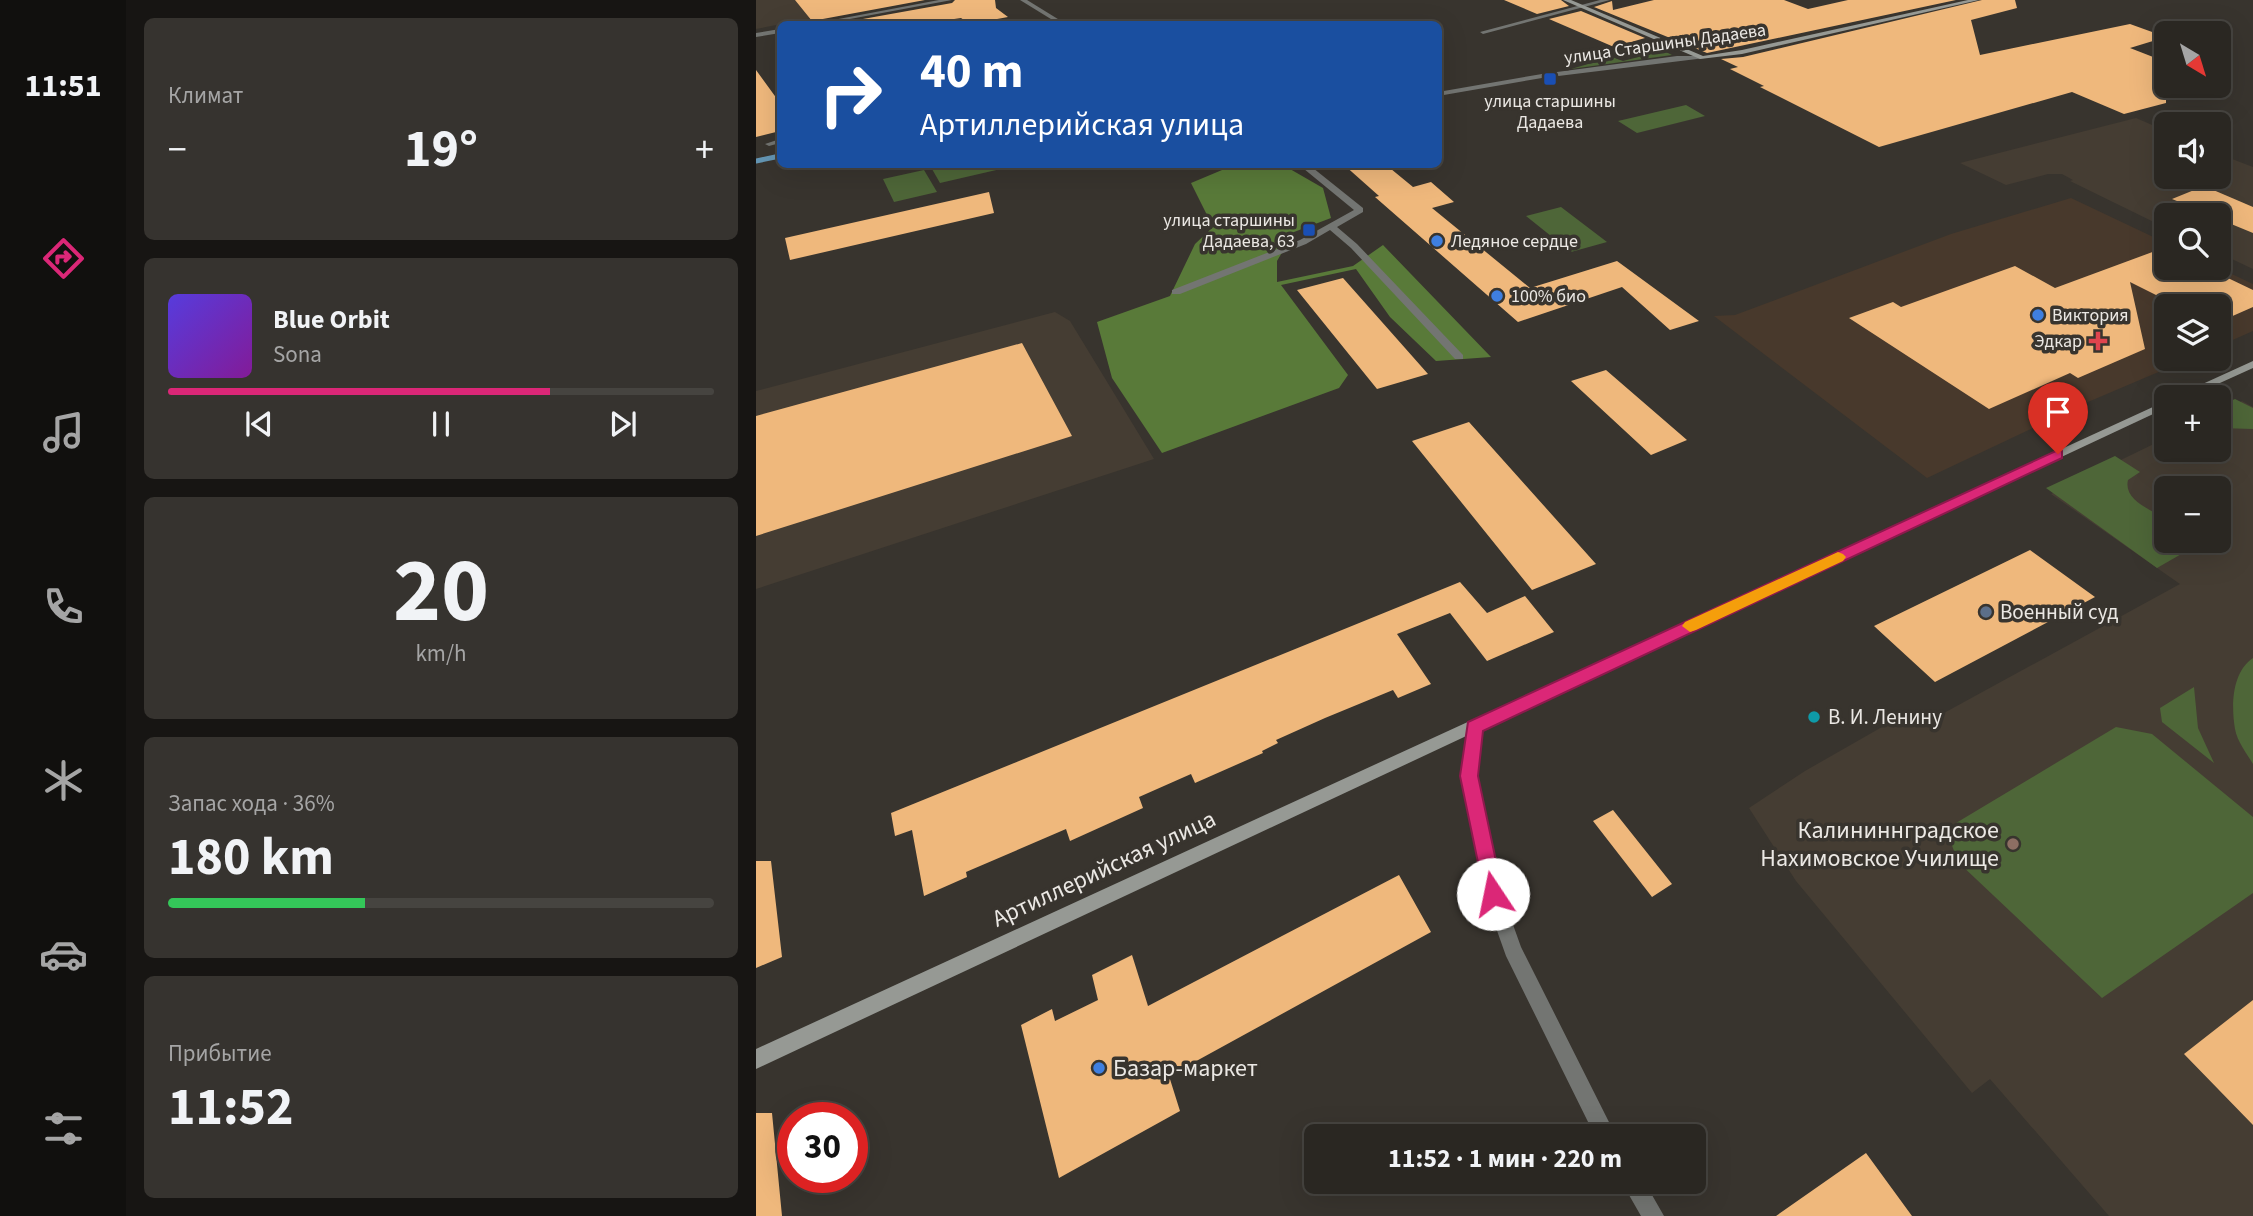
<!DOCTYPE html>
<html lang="ru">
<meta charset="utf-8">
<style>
body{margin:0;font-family:"Source Sans 3",sans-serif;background:#36332f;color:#f1f3f6;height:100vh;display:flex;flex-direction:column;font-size:26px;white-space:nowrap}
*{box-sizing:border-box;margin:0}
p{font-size:23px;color:#a5a5a5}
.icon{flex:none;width:38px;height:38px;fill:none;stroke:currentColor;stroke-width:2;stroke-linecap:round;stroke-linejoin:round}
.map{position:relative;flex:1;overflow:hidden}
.sheet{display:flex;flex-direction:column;gap:18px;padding:18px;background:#171513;width:630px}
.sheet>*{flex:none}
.top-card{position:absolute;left:21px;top:21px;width:665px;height:147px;border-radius:10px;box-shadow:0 7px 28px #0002,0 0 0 2px #464440;background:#1a4fa0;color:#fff;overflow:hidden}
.needle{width:46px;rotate:142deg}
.fabs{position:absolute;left:1398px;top:21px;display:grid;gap:14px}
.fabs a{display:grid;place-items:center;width:77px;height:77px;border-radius:10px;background:#2a2722;box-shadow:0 7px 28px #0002,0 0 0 2px #464440;font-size:35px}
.speed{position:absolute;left:21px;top:1102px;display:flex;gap:14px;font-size:35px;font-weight:700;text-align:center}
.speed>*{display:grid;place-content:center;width:91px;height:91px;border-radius:50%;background:#2a2722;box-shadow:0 7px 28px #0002,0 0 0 2px #464440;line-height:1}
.speed .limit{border:10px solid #d22;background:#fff;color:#111}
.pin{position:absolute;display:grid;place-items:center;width:60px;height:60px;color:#fff;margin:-72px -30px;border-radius:50% 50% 50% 0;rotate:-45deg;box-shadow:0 0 7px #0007}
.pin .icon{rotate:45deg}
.me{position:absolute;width:77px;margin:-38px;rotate:349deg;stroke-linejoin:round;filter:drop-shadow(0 0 5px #0008)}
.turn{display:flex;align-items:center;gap:24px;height:147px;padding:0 28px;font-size:32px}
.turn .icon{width:91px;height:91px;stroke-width:2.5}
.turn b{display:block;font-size:49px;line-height:60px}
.big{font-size:52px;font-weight:700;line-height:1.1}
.sheet .card{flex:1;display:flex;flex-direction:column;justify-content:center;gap:10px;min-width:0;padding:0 24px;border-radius:10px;background:#36332f}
.sheet .dial{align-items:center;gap:0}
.dial b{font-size:91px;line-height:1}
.song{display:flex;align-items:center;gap:21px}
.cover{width:84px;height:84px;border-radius:10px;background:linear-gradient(135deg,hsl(250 70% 55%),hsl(290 70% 35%))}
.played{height:7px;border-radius:4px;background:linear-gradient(90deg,#db2777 70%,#464440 70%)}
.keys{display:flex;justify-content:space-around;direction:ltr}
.heat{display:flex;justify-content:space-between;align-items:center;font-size:38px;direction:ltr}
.charge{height:10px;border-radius:5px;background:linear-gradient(90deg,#34c759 36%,#464440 0)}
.trip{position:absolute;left:548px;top:1124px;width:402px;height:70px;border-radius:10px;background:#2a2722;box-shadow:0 7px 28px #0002,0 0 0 2px #464440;font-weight:700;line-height:70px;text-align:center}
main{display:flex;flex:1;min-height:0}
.menu{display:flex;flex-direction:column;width:126px;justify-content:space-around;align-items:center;background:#11100e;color:#a5a5a5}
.menu .icon{width:49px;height:49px}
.menu .on{color:#db2777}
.menu b{font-size:32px;color:#f1f3f6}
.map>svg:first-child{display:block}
.commercial{fill:#48392c}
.built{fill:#453d33;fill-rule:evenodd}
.green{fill:#4e6638}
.forest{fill:#597a39}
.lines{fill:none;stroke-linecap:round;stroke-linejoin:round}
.stream{stroke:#6496b4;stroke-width:5}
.building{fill:#efb87c}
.street{fill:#737572;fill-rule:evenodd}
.secondary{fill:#969994;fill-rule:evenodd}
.route{fill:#db2777;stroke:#8e194d;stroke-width:2}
.slow{fill:#f59e0b}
.transit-dot{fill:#1a4fb4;stroke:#38342e;stroke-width:2.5}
.shop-dot{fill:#3f7fe0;stroke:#38342e;stroke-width:2.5}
.health-dot{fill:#e0444e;stroke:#38342e;stroke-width:2.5}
.service-dot{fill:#5c6f8a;stroke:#38342e;stroke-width:2.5}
.culture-dot{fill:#0f9aa8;stroke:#38342e;stroke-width:2.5}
.education-dot{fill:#8d6e63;stroke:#38342e;stroke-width:2.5}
.labels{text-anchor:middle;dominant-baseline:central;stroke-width:7;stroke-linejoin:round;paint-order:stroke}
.far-street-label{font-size:18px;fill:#ebe8e4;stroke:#38342e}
.far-poi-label{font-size:18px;fill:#ebe8e4;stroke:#38342e;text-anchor:start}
.poi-label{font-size:21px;fill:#ebe8e4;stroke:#38342e;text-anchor:start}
.near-poi-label{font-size:24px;fill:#ebe8e4;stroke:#38342e;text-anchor:end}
.near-street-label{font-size:24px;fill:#ebe8e4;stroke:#38342e}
</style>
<main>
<nav class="menu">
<b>11:51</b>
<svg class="icon on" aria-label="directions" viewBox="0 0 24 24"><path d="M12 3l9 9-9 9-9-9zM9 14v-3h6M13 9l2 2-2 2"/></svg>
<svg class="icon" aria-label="music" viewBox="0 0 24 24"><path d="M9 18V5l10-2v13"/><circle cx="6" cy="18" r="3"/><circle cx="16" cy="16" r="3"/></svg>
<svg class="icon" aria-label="phone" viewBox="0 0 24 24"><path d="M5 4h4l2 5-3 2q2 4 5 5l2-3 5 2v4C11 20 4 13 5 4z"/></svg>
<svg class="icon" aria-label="climate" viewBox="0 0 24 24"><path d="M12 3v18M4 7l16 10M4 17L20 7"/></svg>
<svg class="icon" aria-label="car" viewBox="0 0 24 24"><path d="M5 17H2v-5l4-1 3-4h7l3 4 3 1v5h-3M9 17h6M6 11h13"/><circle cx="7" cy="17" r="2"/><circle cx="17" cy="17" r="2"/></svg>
<svg class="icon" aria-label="filters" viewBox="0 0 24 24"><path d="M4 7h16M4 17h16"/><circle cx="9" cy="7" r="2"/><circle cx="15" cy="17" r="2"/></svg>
</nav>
<section class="sheet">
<div class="card"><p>Климат</p>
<div class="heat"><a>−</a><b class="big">19°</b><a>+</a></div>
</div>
<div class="card">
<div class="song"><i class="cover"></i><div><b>Blue Orbit</b><p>Sona</p></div></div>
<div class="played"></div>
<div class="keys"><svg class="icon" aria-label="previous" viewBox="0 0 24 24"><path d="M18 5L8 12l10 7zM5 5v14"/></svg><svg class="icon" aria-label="pause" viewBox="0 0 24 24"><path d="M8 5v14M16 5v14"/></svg><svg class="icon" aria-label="next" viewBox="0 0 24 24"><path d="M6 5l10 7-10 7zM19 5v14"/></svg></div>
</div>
<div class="card dial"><b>20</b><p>km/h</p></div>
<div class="card"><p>Запас хода · 36%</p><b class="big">180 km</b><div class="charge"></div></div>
<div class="card"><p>Прибытие</p><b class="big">11:52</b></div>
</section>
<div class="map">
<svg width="1497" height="1216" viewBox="0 0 1497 1216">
<rect width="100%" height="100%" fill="#38342e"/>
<path class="commercial" d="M1315,198L1410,243V268H1463L1497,284V331L1463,346V306H1410V359H1433L1332,402L1171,478L958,316L979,315L1195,234Z"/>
<path class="built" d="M0,0H149L0,29Z
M1380,118L1410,131V177H1463V154L1497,167V269L1463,253V215H1410V228L1314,181L1317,180L1306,174H1292L1250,185L1204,163Z
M299,312L314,321L398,459L0,589V391Z
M1486,401L1497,407V1216H1353L1234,1079L1216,1093L1040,881L993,808L1049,771L1147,715L1166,725L1424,584L1295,494L1410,438V450H1463V413ZM1410,488H1463V541H1410Z"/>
<path class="green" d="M898,46L916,55L815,69L856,57L867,61L898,53L889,48Z
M930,105L949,116L881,133L862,121Z
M197,165H246L249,168L184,183L176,169Z
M168,170L181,192L138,202L127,179Z
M805,207L851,242L815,252L770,216Z
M1479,399L1497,408V429L1463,428V406Z
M1359,456L1384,472L1372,480C1367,500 1396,511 1410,518V541H1448L1401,568L1290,488Z
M1497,658V764C1491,754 1481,741 1479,729C1475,705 1476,672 1497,658Z
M1438,687L1442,728L1458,763L1406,722L1404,708Z
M1360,727L1396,734L1497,817V893L1346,998L1202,862L1190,829Z"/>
<path class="forest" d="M478,165H527L567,188L575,218L538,232L521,261V282L597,266L627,245L735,357L680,361L634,317L600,269L525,285L592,375L583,388L406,453L356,378L341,322L414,296L439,244L457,227L435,183Z"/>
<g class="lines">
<path class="stream" d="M0,161L24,156"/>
</g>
<path class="building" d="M39,0H169L56,21Z
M199,0H239L240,8L252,17L214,24L205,18L164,24H79L196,3Z
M748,0H805L813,6L781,14Z
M898,0H1028L1052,9L1092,0H1200L951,53L838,7L856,1L857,10Z
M1226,0H1259L1261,8L1215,20L1224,55L1374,24L1410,37L1374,48L1410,62V103L1368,114L1316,92L1123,147L1004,87L1008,86L974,69L982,67L965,59L987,57Z
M825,11L889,38L858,47L793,19Z
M0,70L24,103V131L0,137Z
M587,164H629L657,187L675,182L698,202L676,208L774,288L861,261L943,321L914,330L866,287L762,322L619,197L623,196Z
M1448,186L1497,207V233L1463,219V215H1455L1416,199Z
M233,192L238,213L34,260L29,238Z
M1410,247V268H1451L1497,290V307L1463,322V306H1422L1374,282L1389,349L1322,378L1314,373L1233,409L1093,318L1137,302L1145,307L1259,266L1299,288Z
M587,278L649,348L672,374L621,389L541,290Z
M266,343L316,436L0,536V416Z
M850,370L931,440L895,455L815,381Z
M713,422L840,564L776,590L656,441Z
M1274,550L1339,597L1179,682L1118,626Z
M704,582L731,613L769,596L798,632L731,661L694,613L641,634L675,684L642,698L637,690L569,718L520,740L522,743L506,751L507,753L439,783L435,774L383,797L387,808L314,841L310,829L210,872L211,877L168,896L156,830L139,836L135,813Z
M857,810L916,884L896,897L837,821Z
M0,861H15L26,957L0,968Z
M643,875L675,932L413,1076L424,1111L303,1178L265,1025L296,1009L299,1021L342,1000L336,975L376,955L392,1006Z
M1497,1000V1125L1428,1054Z
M0,1113H16L26,1216H0Z
M1110,1153L1156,1216H1020Z"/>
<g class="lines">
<path class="street" d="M183,0H196L67,24H56Z
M264,0H271L310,24H303Z
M844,0H854L727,34L724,32Z
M24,29V33L0,37V33Z
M921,56H946L949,58L786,78L682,96V92L786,74Z
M24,139V143L13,146L9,144Z
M542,164H552L607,208V212L581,227L601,244L707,355V359H699L595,248L574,230L550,244L424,294H416V290L544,240L598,210Z
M719,721L724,723L727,727L721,777L746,894L765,947L860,1136H839L750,956L728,894L705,777L711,727L714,723Z
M865,1181H888L908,1216H885Z"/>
<path class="secondary" d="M807,0H815L947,56L986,50L1212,0H1223L986,54L944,59Z
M1497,361V368L1433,397H1418Z
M1410,401V408L0,1069V1049Z"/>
</g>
<path class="route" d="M1302,450L1306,451V458L727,731L722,776L747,894L744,901L737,904L730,901L704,776L712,722Z"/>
<path class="slow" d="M1082,552L1087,554L1090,557L1087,561L940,630L934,632L926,626L929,622Z"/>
<g class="transit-dot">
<rect x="787" y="72" width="14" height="14" rx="3.5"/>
<rect x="546" y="223" width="14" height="14" rx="3.5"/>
</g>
<g class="shop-dot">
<circle cx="681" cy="241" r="7"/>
<circle cx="741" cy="296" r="7"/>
<circle cx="1282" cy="315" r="7"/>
<circle cx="343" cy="1068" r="7"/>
</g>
<path class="health-dot" d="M1338.5 330.5h7v7h7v7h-7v7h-7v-7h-7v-7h7z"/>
<circle class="service-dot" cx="1230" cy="612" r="7"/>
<circle class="culture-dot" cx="1058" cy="717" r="7"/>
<circle class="education-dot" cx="1257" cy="844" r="7"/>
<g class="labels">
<g class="far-street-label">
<text transform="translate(909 44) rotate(-8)">улица Старшины Дадаева</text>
</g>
<g class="far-poi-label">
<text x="794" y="101" text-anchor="middle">улица старшины<tspan x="794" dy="21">Дадаева</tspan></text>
<text x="539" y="220" text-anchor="end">улица старшины<tspan x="539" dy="21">Дадаева, 63</tspan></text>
<text x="695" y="241">Ледяное сердце</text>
<text x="755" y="296">100% био</text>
<text x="1296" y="315">Виктория</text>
<text x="1326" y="341" text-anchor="end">Эдкар</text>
</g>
<g class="poi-label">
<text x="1244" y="612">Военный суд</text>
<text x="1072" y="717">В. И. Ленину</text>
</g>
<g class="near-poi-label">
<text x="1243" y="830">Калининнградское<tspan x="1243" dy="28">Нахимовское Училище</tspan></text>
<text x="357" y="1068" text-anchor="start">Базар-маркет</text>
</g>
<g class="near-street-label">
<text transform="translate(348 869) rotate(-25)">Артиллерийская улица</text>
</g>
</g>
</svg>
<div class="fabs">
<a><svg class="needle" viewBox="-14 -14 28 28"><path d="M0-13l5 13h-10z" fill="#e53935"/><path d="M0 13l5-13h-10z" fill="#a5a5a5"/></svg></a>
<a><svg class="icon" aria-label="sound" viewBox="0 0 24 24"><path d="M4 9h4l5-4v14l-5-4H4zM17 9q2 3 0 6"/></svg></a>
<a><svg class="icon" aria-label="search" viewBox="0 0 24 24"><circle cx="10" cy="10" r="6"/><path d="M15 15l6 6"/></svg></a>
<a><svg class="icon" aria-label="layers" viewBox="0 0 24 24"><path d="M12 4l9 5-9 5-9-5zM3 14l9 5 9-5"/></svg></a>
<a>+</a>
<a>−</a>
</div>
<div class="speed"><div class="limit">30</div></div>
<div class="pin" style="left:1302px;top:454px;background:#d93025"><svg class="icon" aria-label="arrive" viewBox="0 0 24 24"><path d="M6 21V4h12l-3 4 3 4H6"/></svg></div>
<svg class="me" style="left:737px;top:894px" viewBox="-20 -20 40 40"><circle r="19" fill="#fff"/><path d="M0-13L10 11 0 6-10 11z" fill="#db2777"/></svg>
<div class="trip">11:52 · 1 мин · 220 m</div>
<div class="top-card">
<div class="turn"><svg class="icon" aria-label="right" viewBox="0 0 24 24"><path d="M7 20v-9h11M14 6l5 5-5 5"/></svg><div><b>40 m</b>Артиллерийская улица</div></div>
</div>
</div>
</main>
